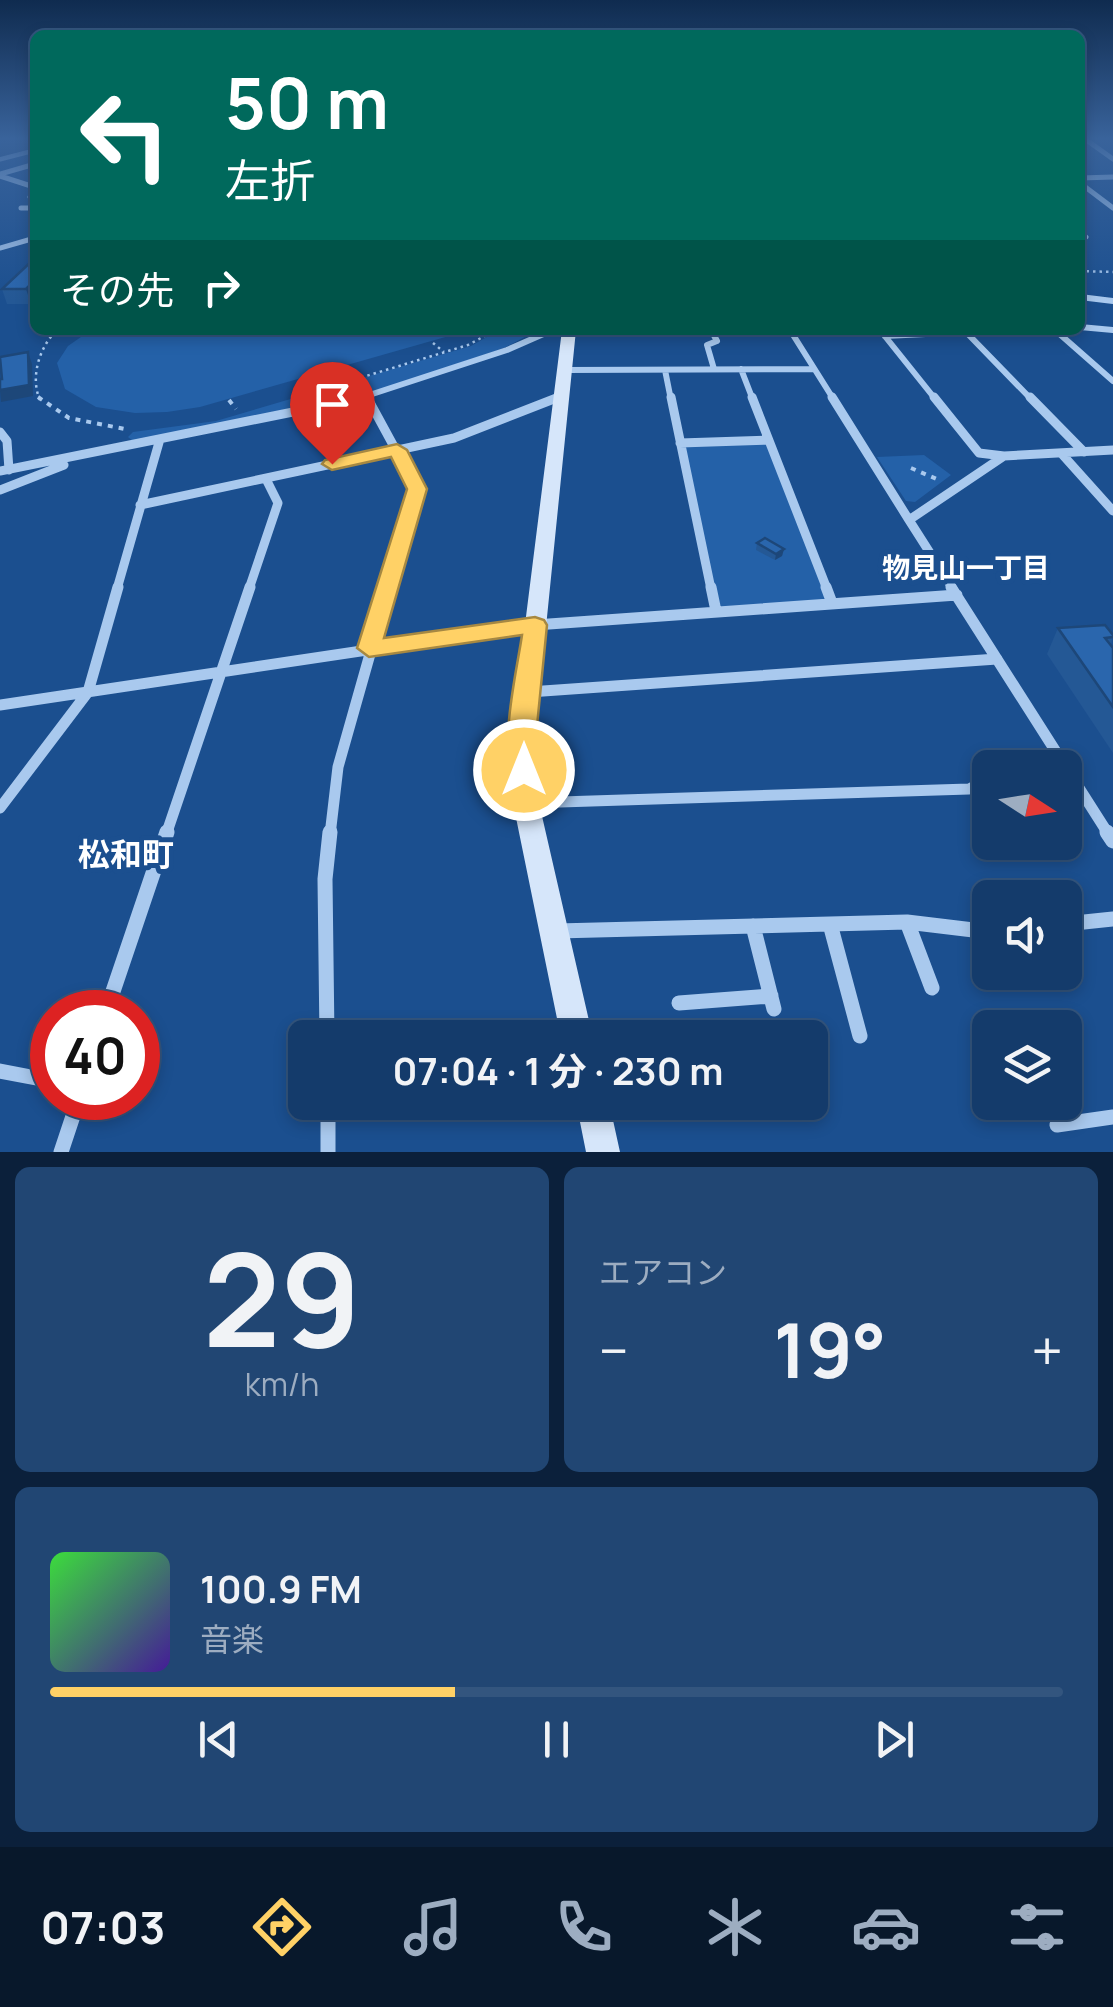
<!DOCTYPE html>
<html lang="ja">
<meta charset="utf-8">
<style>
body{margin:0;font-family:Manrope,"Noto Sans JP",sans-serif;background:#214673;color:#f1f3f6;height:100vh;display:flex;flex-direction:column;font-size:38px;white-space:nowrap}
*{box-sizing:border-box;margin:0}
p{font-size:32px;color:#9dadc1}
.icon{flex:none;width:55px;height:55px;fill:none;stroke:currentColor;stroke-width:2;stroke-linecap:round;stroke-linejoin:round}
.map{position:relative;height:1152px;overflow:hidden}
.side{display:flex;flex-direction:column;gap:15px;padding:15px;background:#0b203b;flex:1}
.side>*{flex:none}
.banner{position:absolute;left:30px;top:30px;width:1055px;height:305px;border-radius:15px;box-shadow:0 5px 15px #0003,0 0 0 2px #33557e;background:#00695c;color:#fff;overflow:hidden}
.needle{width:65px;rotate:102deg}
.fabs{position:absolute;left:972px;top:750px;display:grid;gap:20px}
.fabs a{display:grid;place-items:center;width:110px;height:110px;border-radius:15px;background:#143b6b;box-shadow:0 5px 15px #0003,0 0 0 2px #33557e;font-size:50px}
.speed{position:absolute;left:30px;top:990px;display:flex;gap:20px;font-size:50px;font-weight:700;text-align:center}
.speed>*{display:grid;place-content:center;width:130px;height:130px;border-radius:50%;background:#143b6b;box-shadow:0 5px 15px #0003,0 0 0 2px #33557e;line-height:1}
.speed .limit{border:15px solid #d22;background:#fff;color:#111}
.pin{position:absolute;display:grid;place-items:center;width:85px;height:85px;color:#fff;margin:-102px -42px;border-radius:50% 50% 50% 0;rotate:-45deg;box-shadow:0 0 10px #0007}
.pin .icon{rotate:45deg}
.me{position:absolute;width:110px;margin:-55px;rotate:0deg;stroke-linejoin:round;filter:drop-shadow(0 0 8px #0008)}
.turn{display:flex;align-items:center;gap:35px;height:210px;padding:0 30px;font-size:45px}
.turn .icon{width:130px;height:130px;stroke-width:2.5}
.turn b{display:block;font-size:70px;line-height:85px}
.then{display:flex;align-items:center;height:95px;padding:0 30px;background:#0003;gap:20px;font-size:38px}
.big{font-size:75px;font-weight:700;line-height:1.1}
.side .tile{flex:1;display:flex;flex-direction:column;justify-content:center;gap:15px;min-width:0;padding:0 35px;border-radius:15px;background:#214673}
.side .dial{align-items:center;gap:0}
.dial b{font-size:130px;line-height:1}
.song{display:flex;align-items:center;gap:30px}
.cover{width:120px;height:120px;border-radius:15px;background:linear-gradient(135deg,hsl(120 70% 55%),hsl(260 70% 35%))}
.played{height:10px;border-radius:5px;background:linear-gradient(90deg,#ffd166 40%,#33557e 40%)}
.keys{display:flex;justify-content:space-around;direction:ltr}
.heat{display:flex;justify-content:space-between;align-items:center;font-size:55px;direction:ltr}
.side .tiles{flex:1;display:grid;gap:15px;grid-template-columns:1fr 1fr}
.tile:last-child{grid-column:span 2}
.trip{position:absolute;left:288px;top:1020px;width:540px;height:100px;border-radius:15px;background:#143b6b;box-shadow:0 5px 15px #0003,0 0 0 2px #33557e;font-weight:700;line-height:100px;text-align:center}
.tab-bar{display:flex;height:160px;justify-content:space-around;align-items:center;background:#08182b;color:#9dadc1}
.tab-bar .icon{width:70px;height:70px}
.tab-bar .on{color:#ffd166}
.tab-bar b{font-size:45px;color:#f1f3f6}
.map>svg:first-child{display:block}
.green{fill:#2461a8}
.lines{fill:none;stroke-linecap:round;stroke-linejoin:round}
.path-far1{stroke:#a9c9ee;stroke-width:2.5;stroke-dasharray:2.5 4;stroke-linecap:butt}
.path{stroke:#a9c9ee;stroke-width:4;stroke-dasharray:5 6;stroke-linecap:butt}
.street-far4{stroke:#a9c9ee;stroke-width:5}
.street-far3{stroke:#a9c9ee;stroke-width:6}
.street-far2{stroke:#a9c9ee;stroke-width:9}
.street-far1{stroke:#a9c9ee;stroke-width:11}
.street{stroke:#a9c9ee;stroke-width:15}
.secondary{fill:#d6e6fa;fill-rule:evenodd}
.wall{fill:#245895}
.shaded-wall{fill:#1d4779}
.building{fill:#2a66ad;stroke:#1d4779;stroke-width:2.5}
.route{fill:#ffd166;stroke:#a68842;stroke-width:2.5}
.labels{text-anchor:middle;dominant-baseline:central;stroke-width:10;stroke-linejoin:round;paint-order:stroke}
.neighbourhood-label{font-size:28px;font-weight:bold;fill:#fff;stroke:#1b4f8f}
.near-neighbourhood-label{font-size:32px;font-weight:bold;fill:#fff;stroke:#1b4f8f}
</style>
<div class="map">
<svg width="1113" height="1152" viewBox="0 0 1113 1152">
<rect width="100%" height="100%" fill="#1b4f8f"/>
<path class="green" d="M91,330H470L200,407L167,412L135,413L96,407L65,389L57,363L68,346Z
M499,330H551L536,331L504,348L382,389L133,441L128,437L133,432L216,421L471,346Z
M768,440L832,603L716,611L680,443Z
M924,455L951,475L915,502L906,501L877,457Z"/>
<g class="lines">
<path class="path-far1" d="M1080,271L1113,272
M433,343L444,352
M330,387L468,345L496,330
M40,400C30,378 39,347 57,330"/>
<path class="path" d="M38,397L69,418L125,429
M229,400L236,409
M911,468L939,480"/>
<path class="street-far4" d="M1085,139L1113,159
M0,159L35,150
M0,174L35,164
M0,176L31,186
M1080,178L1113,177
M1080,183L1113,208
M30,197L35,193
M21,208H35
M1080,233L1086,237H1080
M0,248L35,238"/>
<path class="street-far3" d="M1080,297L1113,301
M1080,327L1113,330
M711,330L717,341L707,345L714,369
M790,330L834,400
M880,330L936,400
M964,330L1032,400
M1055,330L1113,381
M885,336L966,332
M741,369L753,400
M566,370L814,369
M665,370L671,400
M354,400L507,350L548,332H569
M553,400L562,396"/>
<path class="street-far2" d="M367,397L417,489L389,589
M671,397L711,589
M752,397L827,589
M832,397L909,520L1004,456L1113,450
M934,397L979,453L1004,456
M1030,397L1084,452
M0,432L7,441L9,470
M680,443L768,440
M1061,453L1113,511
M0,471L367,397
M0,490L64,465
M140,505L454,438L559,397
M909,520L953,589
M117,589L160,439
M249,589L278,503L266,479"/>
<path class="street-far1" d="M711,587L716,611
M826,587L832,603
M951,587L1109,835
M529,692L997,659
M0,705L535,625L957,595
M529,803L969,789L990,778
M0,808L88,692L118,587
M166,835L250,587
M330,835L338,767L389,587"/>
<path class="street" d="M1107,832L1113,841
M907,922L932,988
M830,924L860,1036
M1065,924L1113,919
M753,926L774,1009
M557,931L907,922L990,932
M679,1003L771,996
M106,1012L167,832
M327,1038L325,879L330,832
M0,1071L52,1081
M328,1102V1152
M1057,1125L1113,1117
M61,1152L79,1098"/>
<path class="secondary" d="M562,330H576L535,736L539,803L593,1038H561L513,803L511,736Z
M576,1102H609L620,1152H586Z"/>
</g>
<path class="wall" d="M35,258V301L31,304H7L2,289Z
M757,543L784,549L782,556L775,560L756,550Z
M1058,628L1113,635L1111,645L1113,648V753L1047,654Z"/>
<path class="shaded-wall" d="M1,139H35V148L0,157Z
M35,280V301L31,304L26,289Z
M28,352L32,364L33,396L1,402L0,390Z
M784,549L782,556L775,560L776,554Z"/>
<path class="building" d="M35,258V280L26,289H2Z
M28,352L29,385L0,390V379H2L0,357Z
M765,538L784,549L776,554L757,543Z
M1105,625L1113,635V637L1105,638L1113,648V707L1058,628Z"/>
<linearGradient id="sky" x2="0" y2="1"><stop stop-color="#0f2b4f"/><stop offset="0.46" stop-color="#39639b"/><stop offset="1" stop-color="#39639b" stop-opacity="0"/></linearGradient>
<rect width="1113" height="301" fill="url(#sky)"/>
<path class="route" d="M397,444L407,450L427,489L384,638L535,617L544,620L547,625L536,736L539,770L534,777L524,780L515,777C498,747 517,670 522,635L369,657L357,648L407,489L391,457L332,470L322,464L325,460Z"/>
<g class="labels">
<g class="neighbourhood-label">
<text x="966" y="567">物見山一丁目</text>
</g>
<g class="near-neighbourhood-label">
<text x="126" y="854">松和町</text>
</g>
</g>
</svg>
<div class="fabs">
<a><svg class="needle" viewBox="-14 -14 28 28"><path d="M0-13l5 13h-10z" fill="#e53935"/><path d="M0 13l5-13h-10z" fill="#9dadc1"/></svg></a>
<a><svg class="icon" aria-label="sound" viewBox="0 0 24 24"><path d="M4 9h4l5-4v14l-5-4H4zM17 9q2 3 0 6"/></svg></a>
<a><svg class="icon" aria-label="layers" viewBox="0 0 24 24"><path d="M12 4l9 5-9 5-9-5zM3 14l9 5 9-5"/></svg></a>
</div>
<div class="speed"><div class="limit">40</div></div>
<div class="pin" style="left:332px;top:464px;background:#d93025"><svg class="icon" aria-label="arrive" viewBox="0 0 24 24"><path d="M6 21V4h12l-3 4 3 4H6"/></svg></div>
<svg class="me" style="left:524px;top:770px" viewBox="-20 -20 40 40"><circle r="17" fill="#ffd166" stroke="#fff" stroke-width="3"/><path d="M0-11L8 9 0 5-8 9z" fill="#fff"/></svg>
<div class="trip">07:04 · 1 分 · 230 m</div>
<div class="banner">
<div class="turn"><svg class="icon" aria-label="left" viewBox="0 0 24 24"><path d="M17 20v-9H6M10 6l-5 5 5 5"/></svg><div><b>50 m</b>左折</div></div>
<div class="then">その先<svg class="icon" aria-label="right" viewBox="0 0 24 24"><path d="M7 20v-9h11M14 6l5 5-5 5"/></svg></div>
</div>
</div>
<section class="side">
<div class="tiles">
<div class="tile dial"><b>29</b><p>km/h</p></div>
<div class="tile"><p>エアコン</p>
<div class="heat"><a>−</a><b class="big">19°</b><a>+</a></div>
</div>
<div class="tile">
<div class="song"><i class="cover"></i><div><b>100.9 FM</b><p>音楽</p></div></div>
<div class="played"></div>
<div class="keys"><svg class="icon" aria-label="previous" viewBox="0 0 24 24"><path d="M18 5L8 12l10 7zM5 5v14"/></svg><svg class="icon" aria-label="pause" viewBox="0 0 24 24"><path d="M8 5v14M16 5v14"/></svg><svg class="icon" aria-label="next" viewBox="0 0 24 24"><path d="M6 5l10 7-10 7zM19 5v14"/></svg></div>
</div>
</div>
</section>
<nav class="tab-bar">
<b>07:03</b>
<svg class="icon on" aria-label="directions" viewBox="0 0 24 24"><path d="M12 3l9 9-9 9-9-9zM9 14v-3h6M13 9l2 2-2 2"/></svg>
<svg class="icon" aria-label="music" viewBox="0 0 24 24"><path d="M9 18V5l10-2v13"/><circle cx="6" cy="18" r="3"/><circle cx="16" cy="16" r="3"/></svg>
<svg class="icon" aria-label="phone" viewBox="0 0 24 24"><path d="M5 4h4l2 5-3 2q2 4 5 5l2-3 5 2v4C11 20 4 13 5 4z"/></svg>
<svg class="icon" aria-label="climate" viewBox="0 0 24 24"><path d="M12 3v18M4 7l16 10M4 17L20 7"/></svg>
<svg class="icon" aria-label="car" viewBox="0 0 24 24"><path d="M5 17H2v-5l4-1 3-4h7l3 4 3 1v5h-3M9 17h6M6 11h13"/><circle cx="7" cy="17" r="2"/><circle cx="17" cy="17" r="2"/></svg>
<svg class="icon" aria-label="filters" viewBox="0 0 24 24"><path d="M4 7h16M4 17h16"/><circle cx="9" cy="7" r="2"/><circle cx="15" cy="17" r="2"/></svg>
</nav>
